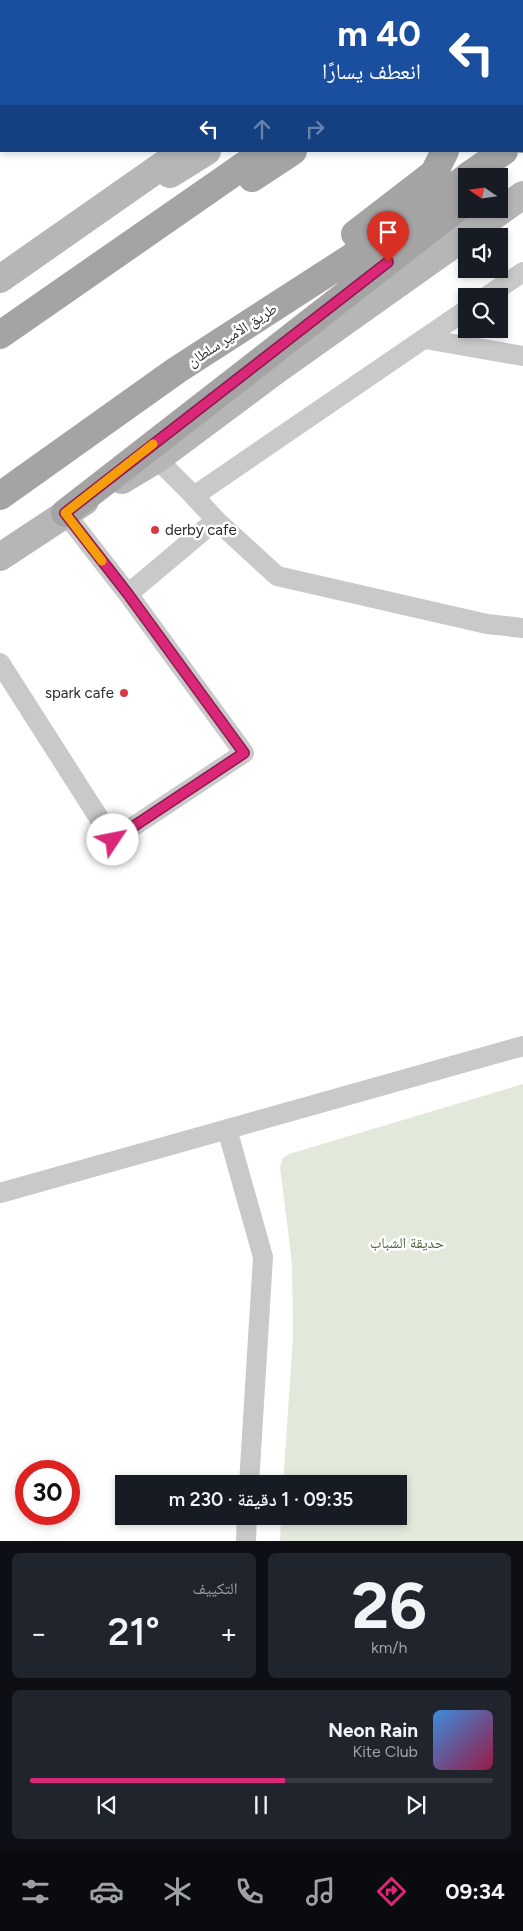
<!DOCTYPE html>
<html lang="ar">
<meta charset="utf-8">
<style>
body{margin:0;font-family:Figtree,"Noto Naskh Arabic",sans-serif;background:#20242c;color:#f1f3f6;direction:rtl;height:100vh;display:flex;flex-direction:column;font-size:19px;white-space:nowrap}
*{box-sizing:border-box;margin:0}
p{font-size:16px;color:#9ea1a6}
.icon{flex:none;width:28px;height:28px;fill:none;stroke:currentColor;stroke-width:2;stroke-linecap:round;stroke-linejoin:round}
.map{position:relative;height:1541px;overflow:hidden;direction:ltr}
.sheet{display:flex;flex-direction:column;gap:12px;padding:12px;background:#0d0f14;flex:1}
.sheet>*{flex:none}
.banner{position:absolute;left:0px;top:0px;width:524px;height:152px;box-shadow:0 2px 8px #0003;direction:rtl;background:#1a4fa0;color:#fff;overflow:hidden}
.needle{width:32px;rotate:283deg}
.tools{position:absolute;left:458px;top:168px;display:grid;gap:10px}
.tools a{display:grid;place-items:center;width:50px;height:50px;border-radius:0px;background:#171b24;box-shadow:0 2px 8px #0003;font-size:25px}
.speed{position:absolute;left:15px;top:1460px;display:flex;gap:10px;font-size:25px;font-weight:700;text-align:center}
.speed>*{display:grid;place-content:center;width:65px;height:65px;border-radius:50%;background:#171b24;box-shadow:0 2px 8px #0003;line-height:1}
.speed .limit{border:8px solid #d22;background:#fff;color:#111}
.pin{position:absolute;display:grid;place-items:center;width:42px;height:42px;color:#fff;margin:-51px -21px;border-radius:50% 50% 50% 0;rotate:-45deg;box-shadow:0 0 5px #0007}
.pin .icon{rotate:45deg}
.me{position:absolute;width:55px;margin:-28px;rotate:56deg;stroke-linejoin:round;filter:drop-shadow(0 0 4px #0008)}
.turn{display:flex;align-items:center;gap:18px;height:105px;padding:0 20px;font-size:22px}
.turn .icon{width:65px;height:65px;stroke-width:2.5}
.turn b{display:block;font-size:35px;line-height:42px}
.lanes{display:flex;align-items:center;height:48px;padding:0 20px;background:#0003;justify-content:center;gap:25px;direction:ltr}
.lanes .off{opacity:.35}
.big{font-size:38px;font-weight:600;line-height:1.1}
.sheet .widget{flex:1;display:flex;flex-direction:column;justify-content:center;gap:8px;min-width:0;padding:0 18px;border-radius:8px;background:#20242c}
.sheet .dial{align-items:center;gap:0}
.dial b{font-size:65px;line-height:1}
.song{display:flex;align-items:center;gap:15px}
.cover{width:60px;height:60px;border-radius:8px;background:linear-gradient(135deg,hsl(210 70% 55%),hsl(340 70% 35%))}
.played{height:5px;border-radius:2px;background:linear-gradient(90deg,#db2777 55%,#363941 55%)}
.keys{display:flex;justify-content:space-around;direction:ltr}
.heat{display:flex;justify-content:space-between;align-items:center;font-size:28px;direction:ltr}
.sheet .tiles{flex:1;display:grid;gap:12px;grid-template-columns:1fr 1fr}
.widget:last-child{grid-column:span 2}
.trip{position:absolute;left:115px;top:1475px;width:292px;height:50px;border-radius:0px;background:#171b24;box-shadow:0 2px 8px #0003;font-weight:600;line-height:50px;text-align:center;direction:rtl}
.tab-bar{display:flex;height:80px;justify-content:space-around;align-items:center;background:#090b0e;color:#9ea1a6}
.tab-bar .icon{width:35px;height:35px}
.tab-bar .on{color:#db2777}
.tab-bar b{font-size:22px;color:#f1f3f6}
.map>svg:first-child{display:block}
.green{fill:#e2e9db}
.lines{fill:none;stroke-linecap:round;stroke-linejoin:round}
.service{stroke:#c9c9c9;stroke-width:10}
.minor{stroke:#c9c9c9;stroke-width:20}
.secondary{stroke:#b6b6b6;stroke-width:28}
.primary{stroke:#a4a4a4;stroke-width:28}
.route-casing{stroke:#8e194d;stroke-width:12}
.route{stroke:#db2777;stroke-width:9}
.slow{stroke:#f59e0b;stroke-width:9}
.poi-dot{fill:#d63b44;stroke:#fff;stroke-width:2}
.labels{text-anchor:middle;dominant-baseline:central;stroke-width:5;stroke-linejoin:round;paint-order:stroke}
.street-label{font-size:15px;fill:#2c2c2c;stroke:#fff}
.poi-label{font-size:15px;fill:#2c2c2c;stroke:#fff;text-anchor:start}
.park-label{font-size:15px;fill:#4f643e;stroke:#fff}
</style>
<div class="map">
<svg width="523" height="1541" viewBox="0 0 523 1541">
<rect width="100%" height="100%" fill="#fff"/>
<path class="green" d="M523,1084V1541H280L281,1516H399V1484H283L293,1337L292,1264L280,1167L283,1158L289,1154Z"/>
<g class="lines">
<path class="service" d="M155,1L157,0"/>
<path class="minor" d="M45,1L47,0
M0,31L1,30
M487,296L523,272
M425,339L523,356
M157,459L190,492L216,520L277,576L487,624L523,628
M194,496L466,310
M128,594L216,520
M0,663L113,840L244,753L128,594L65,513
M227,1129L263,1257L249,1484
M0,1193L523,1046
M246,1541L247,1516"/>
<path class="secondary" d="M397,1L399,0
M456,1L458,0
M170,174L207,151
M0,279L183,151
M122,480L157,459L275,371L523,195
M0,557L85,501"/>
<path class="primary" d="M484,1L486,0
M522,139L523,138
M468,176L504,151
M252,178L293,151
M355,234L434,173L445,151
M0,335L265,151
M0,496L177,370L352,257L466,178
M65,513L466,201"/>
</g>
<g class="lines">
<g class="route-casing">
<path id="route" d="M113,840L244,753L128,594L65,513L388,262"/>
</g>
<use href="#route" class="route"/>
<path class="slow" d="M102,561L65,513L153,444"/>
</g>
<g class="poi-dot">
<circle cx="155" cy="530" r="5"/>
<circle cx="124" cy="693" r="5"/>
</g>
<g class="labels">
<g class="street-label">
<text transform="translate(232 335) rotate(-33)">طريق الأمير سلطان</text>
</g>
<g class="poi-label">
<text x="165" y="530">derby cafe</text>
<text x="114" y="693" text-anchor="end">spark cafe</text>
</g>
<g class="park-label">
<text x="407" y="1243">حديقة الشباب</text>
</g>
</g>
</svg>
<div class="tools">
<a><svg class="needle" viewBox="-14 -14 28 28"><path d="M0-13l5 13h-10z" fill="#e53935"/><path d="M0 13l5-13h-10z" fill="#9ea1a6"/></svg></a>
<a><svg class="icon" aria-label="sound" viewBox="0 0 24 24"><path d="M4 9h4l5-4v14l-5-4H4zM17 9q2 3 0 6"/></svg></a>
<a><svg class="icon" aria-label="search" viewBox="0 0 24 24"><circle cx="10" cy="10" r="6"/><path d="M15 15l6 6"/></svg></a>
</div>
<div class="speed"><div class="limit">30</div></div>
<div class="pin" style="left:388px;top:262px;background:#d93025"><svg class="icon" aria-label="arrive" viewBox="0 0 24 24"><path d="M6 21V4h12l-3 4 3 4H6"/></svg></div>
<svg class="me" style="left:113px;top:840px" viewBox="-20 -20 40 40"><circle r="19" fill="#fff"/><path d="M0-13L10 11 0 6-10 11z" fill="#db2777"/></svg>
<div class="trip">09:35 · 1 دقيقة · 230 m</div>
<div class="banner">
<div class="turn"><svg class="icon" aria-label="left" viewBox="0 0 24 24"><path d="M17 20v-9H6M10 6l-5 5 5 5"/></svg><div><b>40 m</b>انعطف يسارًا</div></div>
<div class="lanes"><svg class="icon" aria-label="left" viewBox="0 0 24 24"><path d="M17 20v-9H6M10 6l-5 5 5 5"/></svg><svg class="icon off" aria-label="ahead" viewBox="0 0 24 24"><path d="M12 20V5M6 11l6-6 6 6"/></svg><svg class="icon off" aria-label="right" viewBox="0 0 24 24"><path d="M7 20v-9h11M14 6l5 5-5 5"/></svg></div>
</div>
</div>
<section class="sheet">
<div class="tiles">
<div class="widget dial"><b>26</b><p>km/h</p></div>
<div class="widget"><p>التكييف</p>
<div class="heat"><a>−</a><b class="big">21°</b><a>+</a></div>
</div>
<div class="widget">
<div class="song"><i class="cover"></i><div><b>Neon Rain</b><p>Kite Club</p></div></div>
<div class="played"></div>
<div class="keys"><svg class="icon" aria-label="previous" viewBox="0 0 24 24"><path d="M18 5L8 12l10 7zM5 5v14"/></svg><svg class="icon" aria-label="pause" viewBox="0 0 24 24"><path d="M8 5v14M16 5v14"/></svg><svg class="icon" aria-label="next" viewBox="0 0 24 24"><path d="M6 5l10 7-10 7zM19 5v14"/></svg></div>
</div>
</div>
</section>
<nav class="tab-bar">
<b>09:34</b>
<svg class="icon on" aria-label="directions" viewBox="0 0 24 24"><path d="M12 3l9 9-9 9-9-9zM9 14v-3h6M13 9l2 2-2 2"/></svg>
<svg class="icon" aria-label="music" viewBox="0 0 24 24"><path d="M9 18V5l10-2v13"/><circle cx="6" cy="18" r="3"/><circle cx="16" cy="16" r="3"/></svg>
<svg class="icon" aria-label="phone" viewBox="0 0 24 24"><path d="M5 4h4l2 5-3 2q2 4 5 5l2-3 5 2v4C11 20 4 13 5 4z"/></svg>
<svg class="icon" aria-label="climate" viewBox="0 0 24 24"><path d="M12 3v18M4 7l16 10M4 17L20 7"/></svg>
<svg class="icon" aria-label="car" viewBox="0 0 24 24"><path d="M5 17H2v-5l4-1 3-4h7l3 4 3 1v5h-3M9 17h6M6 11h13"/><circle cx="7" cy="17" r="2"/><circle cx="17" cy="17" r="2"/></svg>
<svg class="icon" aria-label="filters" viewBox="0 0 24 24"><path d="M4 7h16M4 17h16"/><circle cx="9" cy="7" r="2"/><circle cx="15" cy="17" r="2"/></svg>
</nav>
